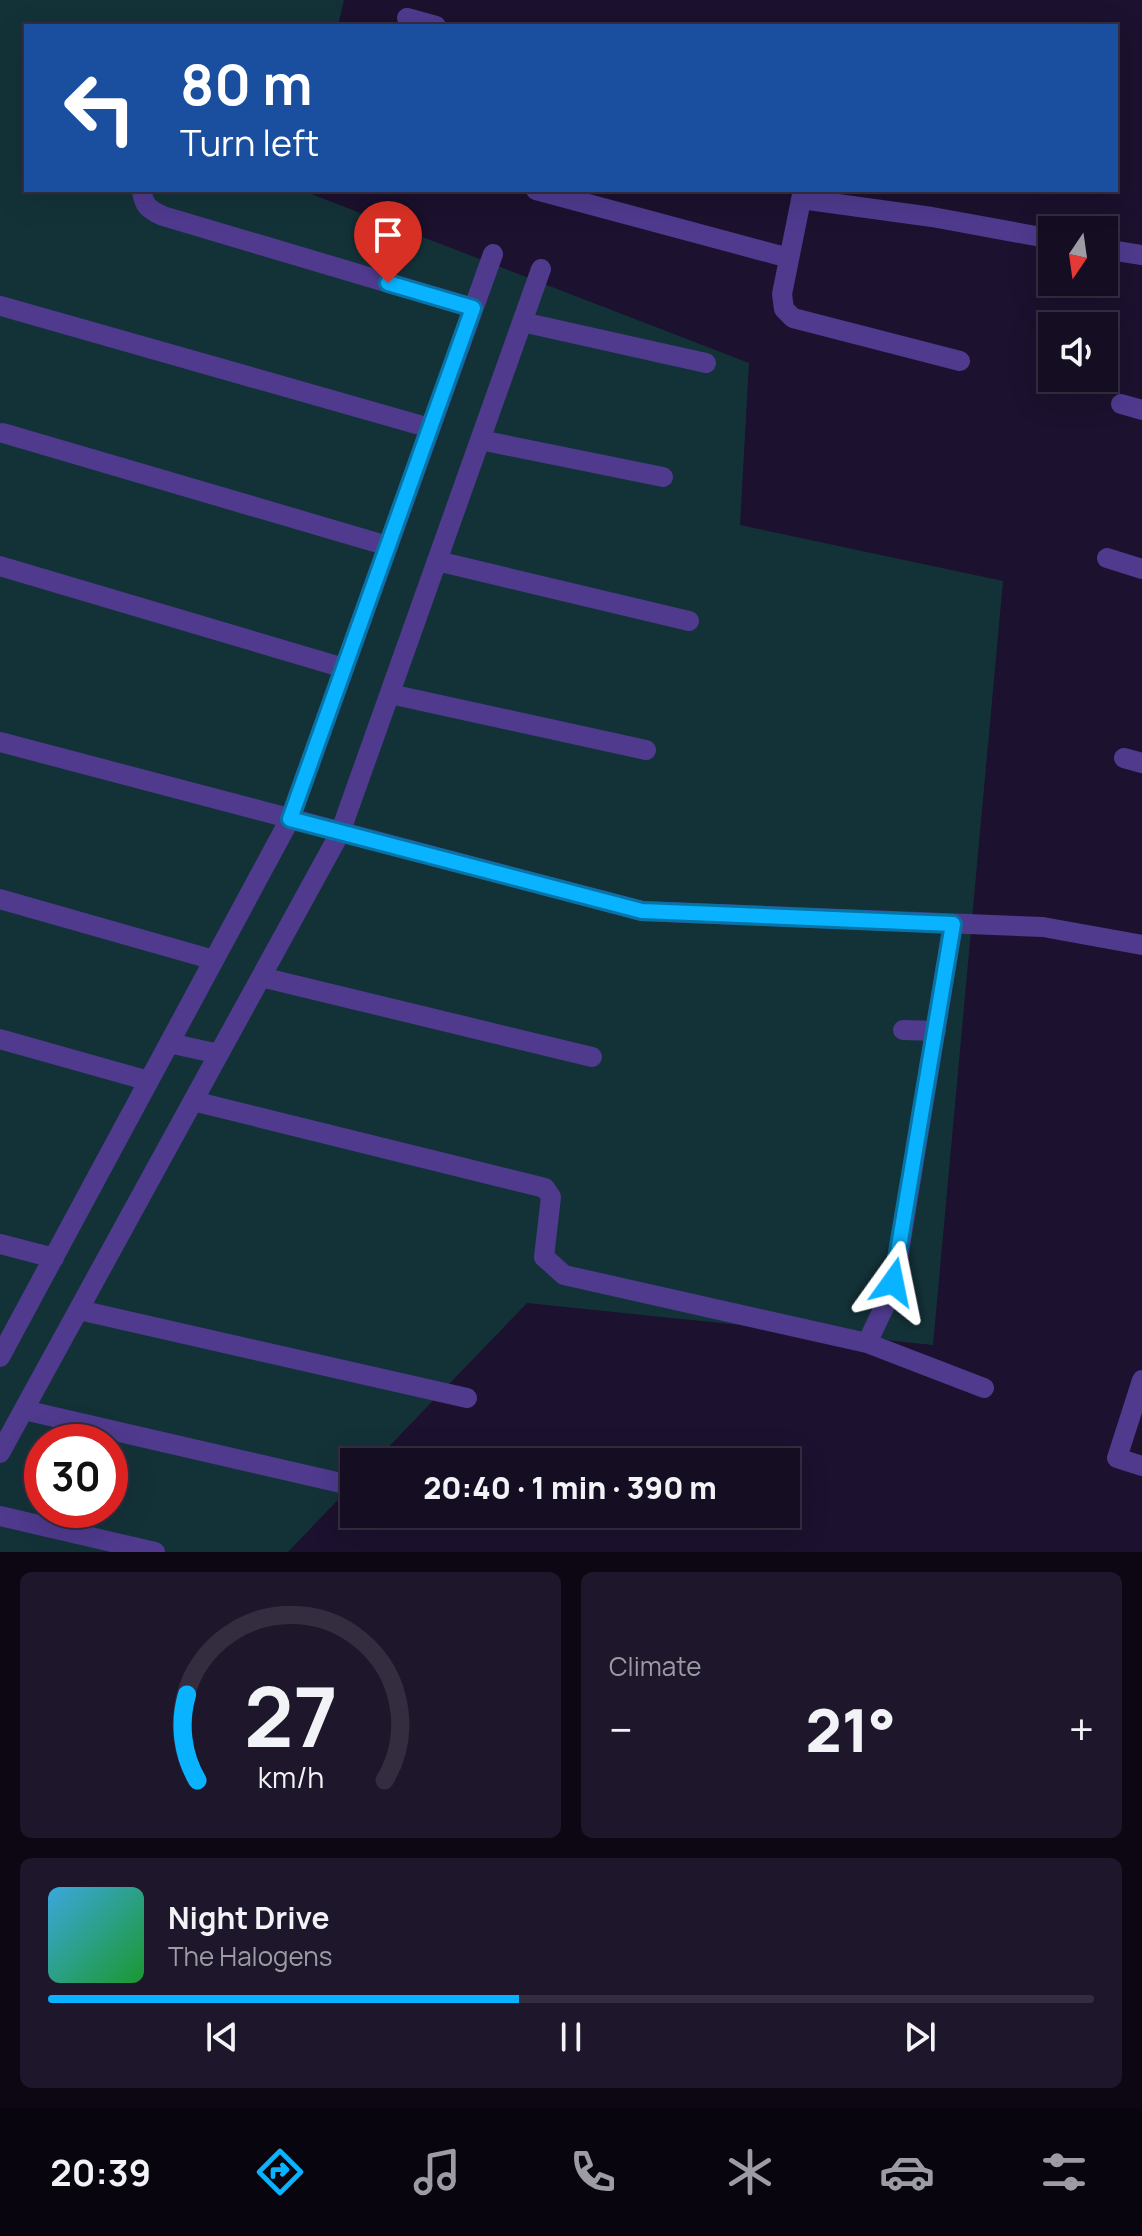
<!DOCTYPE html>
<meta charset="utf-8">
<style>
body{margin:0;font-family:Manrope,sans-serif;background:#1e162a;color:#f1f3f6;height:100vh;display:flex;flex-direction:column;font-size:30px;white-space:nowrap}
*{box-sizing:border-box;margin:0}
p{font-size:26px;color:#9d9ca5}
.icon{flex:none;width:44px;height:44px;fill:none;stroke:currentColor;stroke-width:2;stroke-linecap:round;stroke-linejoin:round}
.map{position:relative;height:1552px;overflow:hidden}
.side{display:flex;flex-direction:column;gap:20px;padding:20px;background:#0c0713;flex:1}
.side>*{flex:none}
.guide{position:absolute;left:24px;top:24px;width:1094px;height:168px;border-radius:0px;box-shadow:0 8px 32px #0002,0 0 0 2px #342d40;background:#1a4fa0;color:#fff;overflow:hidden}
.needle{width:52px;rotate:193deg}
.tools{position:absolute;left:1038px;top:216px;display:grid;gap:16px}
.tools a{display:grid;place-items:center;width:80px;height:80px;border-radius:0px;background:#150d22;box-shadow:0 8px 32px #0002,0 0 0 2px #342d40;font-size:40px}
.speed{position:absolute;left:24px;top:1424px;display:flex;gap:16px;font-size:40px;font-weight:700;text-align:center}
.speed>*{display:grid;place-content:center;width:104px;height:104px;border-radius:50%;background:#150d22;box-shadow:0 8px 32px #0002,0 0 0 2px #342d40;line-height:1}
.speed .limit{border:12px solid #d22;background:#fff;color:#111}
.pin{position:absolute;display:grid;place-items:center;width:68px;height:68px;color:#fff;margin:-82px -34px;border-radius:50% 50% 50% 0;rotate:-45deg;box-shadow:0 0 8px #0007}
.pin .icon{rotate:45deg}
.me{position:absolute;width:88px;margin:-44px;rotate:12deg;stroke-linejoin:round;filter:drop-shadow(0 0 6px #0008)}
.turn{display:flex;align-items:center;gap:28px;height:168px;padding:0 24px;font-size:36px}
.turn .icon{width:104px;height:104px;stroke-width:2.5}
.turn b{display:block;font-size:56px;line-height:68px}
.big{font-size:60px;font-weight:800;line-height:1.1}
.side .card{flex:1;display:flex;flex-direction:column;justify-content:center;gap:12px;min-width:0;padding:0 28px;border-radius:12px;background:#1e162a}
.side .dial{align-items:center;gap:0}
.dial svg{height:208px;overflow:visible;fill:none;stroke:#342d40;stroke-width:7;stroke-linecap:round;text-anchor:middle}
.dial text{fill:#f1f3f6;stroke:none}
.song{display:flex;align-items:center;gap:24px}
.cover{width:96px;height:96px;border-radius:12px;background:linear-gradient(135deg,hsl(200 70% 55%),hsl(130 70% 35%))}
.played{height:8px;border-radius:4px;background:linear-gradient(90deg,#09b3ff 45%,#342d40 45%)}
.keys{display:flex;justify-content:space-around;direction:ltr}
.heat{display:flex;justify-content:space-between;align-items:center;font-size:44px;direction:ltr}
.side .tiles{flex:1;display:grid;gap:20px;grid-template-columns:1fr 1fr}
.card:last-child{grid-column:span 2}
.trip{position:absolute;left:340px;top:1448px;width:460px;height:80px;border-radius:0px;background:#150d22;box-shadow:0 8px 32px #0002,0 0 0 2px #342d40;font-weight:800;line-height:80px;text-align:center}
.dock{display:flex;height:128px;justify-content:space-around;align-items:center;background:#08050e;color:#9d9ca5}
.dock .icon{width:56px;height:56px}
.dock .active{color:#09b3ff}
.dock b{font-size:36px;color:#f1f3f6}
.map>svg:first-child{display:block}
.green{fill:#133238;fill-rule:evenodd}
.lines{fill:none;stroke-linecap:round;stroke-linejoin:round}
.street{stroke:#4f3a8e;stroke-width:20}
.route-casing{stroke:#0674a6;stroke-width:20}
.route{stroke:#09b3ff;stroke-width:14}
</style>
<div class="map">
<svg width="1142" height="1552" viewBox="0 0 1142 1552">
<rect width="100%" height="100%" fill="#1c112e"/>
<path class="green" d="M0,0H344L338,26H26V190H301L749,363L740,525L1003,581L933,1345L527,1303L374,1462H354V1483L288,1552H0ZM42,1442H110V1510H42Z"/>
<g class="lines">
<path class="street" d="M407,18L436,26
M142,190C143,205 149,210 163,216L473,308
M536,190L789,258
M803,190L782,294L784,309L793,318L960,361
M801,199L932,217L1052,239
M1104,249L1142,255
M1,306L430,428
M522,322L706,363
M1121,404L1142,410
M3,433L388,546
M480,440L663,477
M1107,558L1142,569
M437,561L689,621
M0,566L344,668
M390,694L646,750
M0,742L642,911L1043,927L1142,945
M1124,758L1142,763
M0,899L214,960
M261,977L592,1057
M903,1030L936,1031
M0,1039L149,1081
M169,1043L219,1054
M193,1101L545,1188L551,1197L544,1257L564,1275L867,1343L984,1388
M0,1244L54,1258
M79,1310L467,1398
M867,1343L888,1299L897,1264L953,924
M0,1357L290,819L493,254
M1142,1380L1117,1458L1142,1466
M24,1410L354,1486
M0,1453L340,833L541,269
M0,1516L155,1552"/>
</g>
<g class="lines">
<g class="route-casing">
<path id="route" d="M388,283L473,308L290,819L642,911L953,924L893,1282"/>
</g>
<use href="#route" class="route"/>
</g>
</svg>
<div class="tools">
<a><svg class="needle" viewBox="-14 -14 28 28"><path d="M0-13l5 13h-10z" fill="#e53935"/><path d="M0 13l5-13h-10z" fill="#9d9ca5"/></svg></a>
<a><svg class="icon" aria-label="sound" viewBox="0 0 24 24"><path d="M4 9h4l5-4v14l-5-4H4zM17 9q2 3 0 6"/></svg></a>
</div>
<div class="speed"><div class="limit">30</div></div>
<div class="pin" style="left:388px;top:283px;background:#d93025"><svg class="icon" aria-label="arrive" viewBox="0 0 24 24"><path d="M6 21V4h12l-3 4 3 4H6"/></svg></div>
<svg class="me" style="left:893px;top:1282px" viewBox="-20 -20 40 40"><path d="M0-17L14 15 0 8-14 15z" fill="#09b3ff" stroke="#fff" stroke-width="4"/></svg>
<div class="trip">20:40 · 1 min · 390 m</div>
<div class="guide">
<div class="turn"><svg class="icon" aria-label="left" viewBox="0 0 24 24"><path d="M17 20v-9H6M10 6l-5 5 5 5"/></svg><div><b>80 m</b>Turn left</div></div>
</div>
</div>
<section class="side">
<div class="tiles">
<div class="card dial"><svg viewBox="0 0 100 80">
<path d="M14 69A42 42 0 1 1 86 69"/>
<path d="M14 69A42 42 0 0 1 10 36" stroke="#09b3ff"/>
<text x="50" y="56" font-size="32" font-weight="700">27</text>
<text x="50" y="72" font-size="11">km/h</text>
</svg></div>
<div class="card"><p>Climate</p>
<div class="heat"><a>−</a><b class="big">21°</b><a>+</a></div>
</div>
<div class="card">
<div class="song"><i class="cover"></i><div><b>Night Drive</b><p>The Halogens</p></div></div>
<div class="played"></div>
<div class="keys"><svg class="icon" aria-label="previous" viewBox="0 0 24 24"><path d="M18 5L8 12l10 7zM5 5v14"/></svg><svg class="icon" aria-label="pause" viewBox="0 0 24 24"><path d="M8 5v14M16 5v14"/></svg><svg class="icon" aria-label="next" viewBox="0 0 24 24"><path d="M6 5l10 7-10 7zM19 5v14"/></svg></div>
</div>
</div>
</section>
<nav class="dock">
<b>20:39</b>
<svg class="icon active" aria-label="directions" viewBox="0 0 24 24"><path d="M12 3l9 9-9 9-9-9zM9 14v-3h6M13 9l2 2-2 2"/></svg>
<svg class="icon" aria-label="music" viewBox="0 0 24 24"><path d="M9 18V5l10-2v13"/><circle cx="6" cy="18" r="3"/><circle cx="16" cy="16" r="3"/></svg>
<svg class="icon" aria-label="phone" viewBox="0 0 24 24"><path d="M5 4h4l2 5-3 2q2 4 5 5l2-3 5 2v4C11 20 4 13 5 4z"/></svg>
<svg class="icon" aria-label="climate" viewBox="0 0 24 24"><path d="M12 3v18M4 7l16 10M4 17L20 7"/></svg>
<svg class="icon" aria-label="car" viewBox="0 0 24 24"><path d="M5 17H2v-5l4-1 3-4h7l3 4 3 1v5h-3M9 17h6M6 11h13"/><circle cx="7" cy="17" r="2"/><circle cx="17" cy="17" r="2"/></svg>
<svg class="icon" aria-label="filters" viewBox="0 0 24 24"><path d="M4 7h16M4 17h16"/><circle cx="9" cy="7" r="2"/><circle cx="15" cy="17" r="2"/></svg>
</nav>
